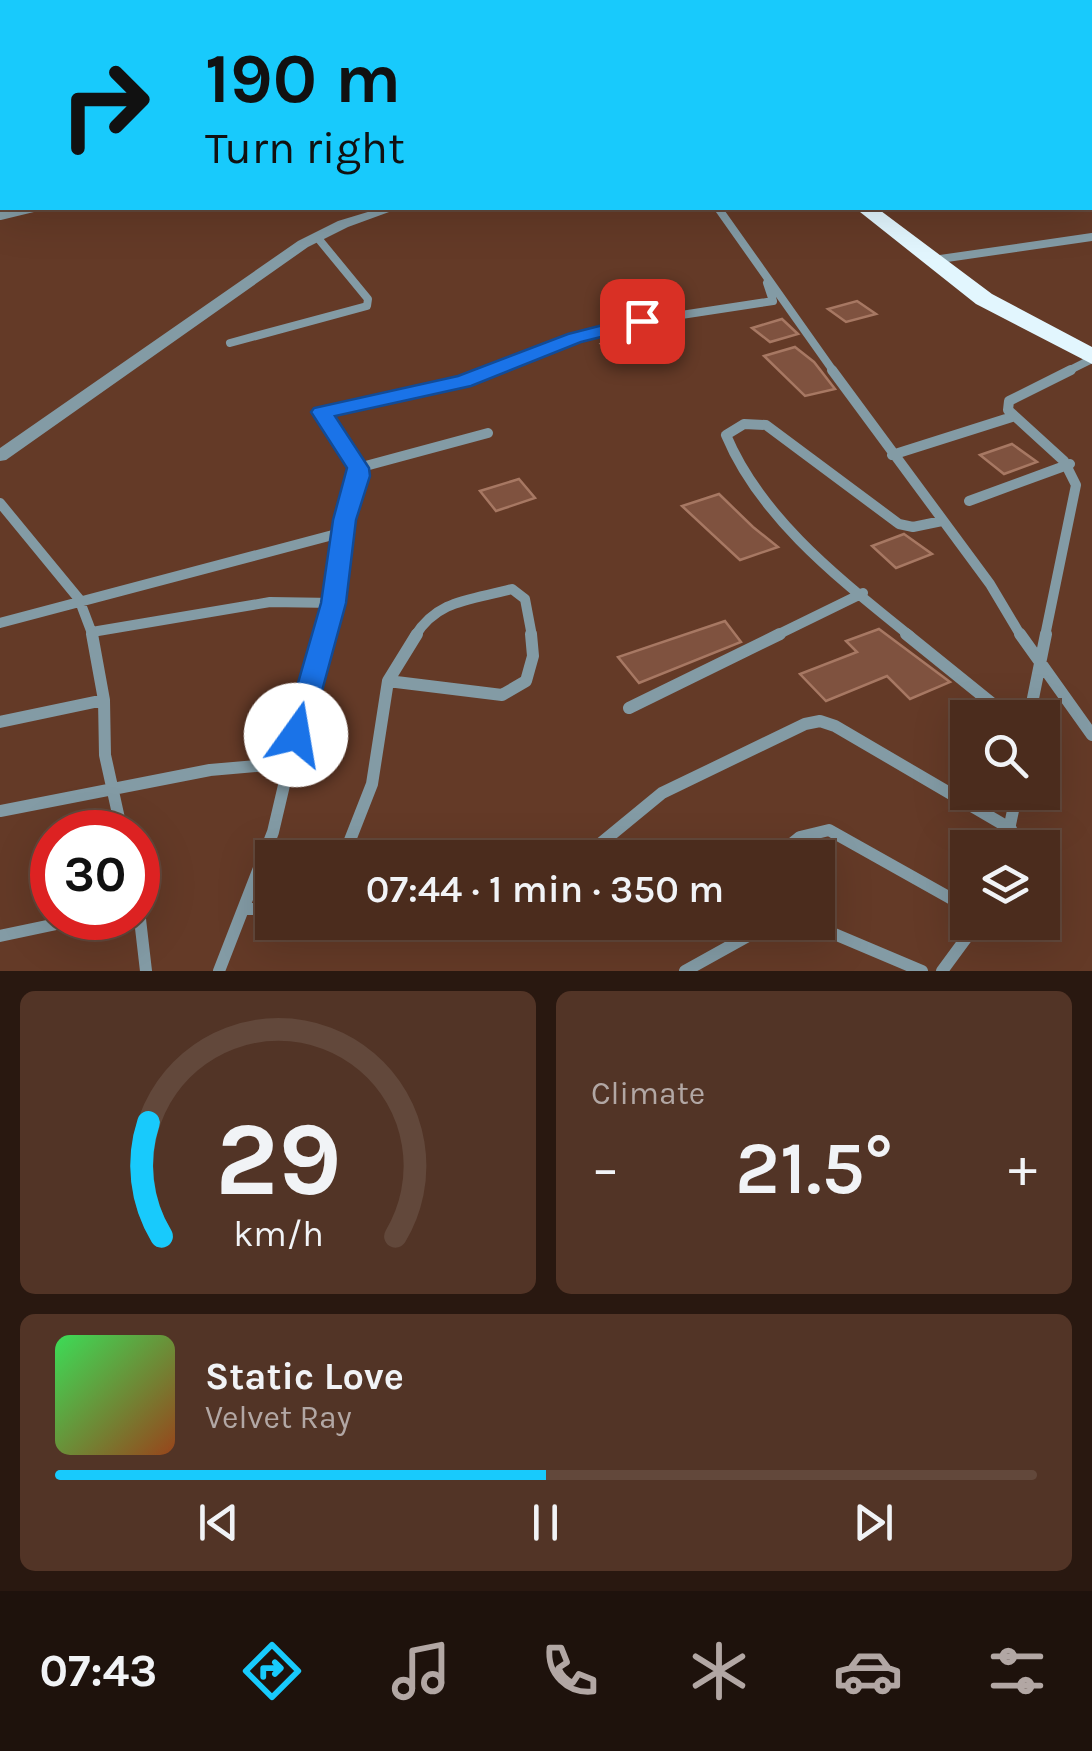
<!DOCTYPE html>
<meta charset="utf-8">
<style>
body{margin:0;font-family:Karla,sans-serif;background:#523426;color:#f1f3f6;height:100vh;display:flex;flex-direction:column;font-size:38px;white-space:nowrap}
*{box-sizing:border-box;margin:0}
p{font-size:32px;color:#b2a7a4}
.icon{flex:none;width:55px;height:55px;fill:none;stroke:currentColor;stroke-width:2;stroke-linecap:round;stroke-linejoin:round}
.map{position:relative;height:971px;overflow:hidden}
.sheet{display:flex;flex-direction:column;gap:20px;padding:20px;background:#291810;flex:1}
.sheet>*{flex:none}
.top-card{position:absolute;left:0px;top:0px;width:1092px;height:210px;box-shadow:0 10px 40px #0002,0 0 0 2px #62483b;background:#18cafc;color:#111;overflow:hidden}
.fabs{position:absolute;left:950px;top:700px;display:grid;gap:20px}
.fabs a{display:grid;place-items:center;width:110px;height:110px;border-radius:0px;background:#4b2c1d;box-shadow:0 10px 40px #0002,0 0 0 2px #62483b;font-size:50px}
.speed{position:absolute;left:30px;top:810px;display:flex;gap:20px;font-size:50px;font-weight:700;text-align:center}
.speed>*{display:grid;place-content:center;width:130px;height:130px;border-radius:50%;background:#4b2c1d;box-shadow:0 10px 40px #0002,0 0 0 2px #62483b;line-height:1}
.speed .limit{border:15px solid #d22;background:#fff;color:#111}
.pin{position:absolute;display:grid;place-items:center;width:85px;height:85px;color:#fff;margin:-42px;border-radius:20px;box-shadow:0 5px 15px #0006}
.me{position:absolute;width:110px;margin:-55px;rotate:13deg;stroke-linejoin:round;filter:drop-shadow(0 0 8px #0008)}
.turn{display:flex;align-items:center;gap:35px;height:210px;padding:0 40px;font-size:45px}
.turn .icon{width:130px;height:130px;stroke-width:2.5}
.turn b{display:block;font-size:70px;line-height:85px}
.big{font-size:75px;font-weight:600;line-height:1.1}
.sheet .card{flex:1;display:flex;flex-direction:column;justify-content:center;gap:15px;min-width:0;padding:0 35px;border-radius:15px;background:#523426}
.sheet .dial{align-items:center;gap:0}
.dial svg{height:260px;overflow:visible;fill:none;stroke:#62483b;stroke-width:7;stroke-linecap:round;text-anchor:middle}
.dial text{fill:#f1f3f6;stroke:none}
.song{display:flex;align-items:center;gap:30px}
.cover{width:120px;height:120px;border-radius:15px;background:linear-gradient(135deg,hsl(130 70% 55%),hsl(20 70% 35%))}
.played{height:10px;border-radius:5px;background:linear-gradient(90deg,#18cafc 50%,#62483b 50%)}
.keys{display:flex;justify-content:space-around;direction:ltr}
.heat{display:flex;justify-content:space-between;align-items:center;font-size:55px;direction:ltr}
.sheet .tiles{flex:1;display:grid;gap:20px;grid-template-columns:1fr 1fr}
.card:last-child{grid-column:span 2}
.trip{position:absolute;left:255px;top:840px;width:580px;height:100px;border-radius:0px;background:#4b2c1d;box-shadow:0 10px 40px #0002,0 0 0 2px #62483b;font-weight:600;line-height:100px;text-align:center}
.tabs{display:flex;height:160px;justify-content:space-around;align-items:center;background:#1e120c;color:#b2a7a4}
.tabs .icon{width:70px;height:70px}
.tabs .current{color:#18cafc}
.tabs b{font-size:45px;color:#f1f3f6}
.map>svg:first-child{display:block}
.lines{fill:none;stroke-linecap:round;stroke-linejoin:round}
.stream{stroke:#6964b4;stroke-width:2.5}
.building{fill:#7f523f;stroke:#a77863;stroke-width:2.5}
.minor-far2{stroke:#839ba5;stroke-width:8}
.minor-far1{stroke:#839ba5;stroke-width:10}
.minor{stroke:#839ba5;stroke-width:12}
.tertiary{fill:#839ba5;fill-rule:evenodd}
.trunk{fill:#e2f6fe;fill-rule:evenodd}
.route{fill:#1a73e8;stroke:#114b97;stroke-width:2.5}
</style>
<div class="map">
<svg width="1092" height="971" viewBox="0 0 1092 971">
<rect width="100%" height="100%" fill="#643a27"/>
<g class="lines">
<path class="stream" d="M659,0L663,2
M589,2L617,0"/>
</g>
<path class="building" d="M857,301L876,314L846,322L828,309Z
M782,319L798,334L770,342L752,328Z
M633,335L649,350L616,359L601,344Z
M795,347L814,362L835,389L805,396L764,356Z
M1012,444L1037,462L1004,474L980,455Z
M519,479L535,498L496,511L480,491Z
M719,494L753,527L778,547L740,560L682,506Z
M904,534L932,554L896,568L872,546Z
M725,621L741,642L639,683L618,657Z
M879,629L950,682L910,699L887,676L826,701L800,674L857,652L846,641Z"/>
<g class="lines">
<path class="minor-far2" d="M718,208L834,372
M0,216L33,208
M933,260L1092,237
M230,343L367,306L368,299L317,237
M486,372L575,338L642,321L773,301L767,283
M1066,372L1092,359"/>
<path class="minor-far1" d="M832,370L990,584L1021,636
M329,411L322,412L464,381L493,370
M322,412L359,471L344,520L334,603
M892,455L1012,417
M358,468L488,433
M969,501L1070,464
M0,503L79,599L93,636
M0,623L344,532
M92,632L270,602L334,603L323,636
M415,636C438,599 472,600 512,589L525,599L532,636
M775,636L863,593
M910,636C841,580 761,519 726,435L744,424L766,425L899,524L913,527L942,521
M1045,636L1076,485L1064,461L1008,410L1009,401L1071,370"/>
<path class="minor" d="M92,634L104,700L105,755L122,832
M906,634L1010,718
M1020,634L1092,735
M388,681L502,695L526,681L533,656L531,634
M388,681L417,634
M629,708L780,634
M1029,718L1046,634
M0,722L104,700
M0,811L210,770L290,763
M1005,848L1017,792
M589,853L662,793L805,724L820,721L835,726L1011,829
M343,858L372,784L388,681
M774,858L800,837L829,830L968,908
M138,902L146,971
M245,909H272
M806,922L922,971
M0,936L85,918
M219,971L273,832L309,679L324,634
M685,971L773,922
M942,971L978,922"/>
<path class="tertiary" d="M381,208H400L348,227L308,247L6,460L0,461V448L298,241L338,221Z"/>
<path class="trunk" d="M630,0H647L649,2H632Z
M855,208H877L992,294L1092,347V364L976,304Z"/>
</g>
<path class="route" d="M642,315L649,317V325L581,342L471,386L335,416L369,468L370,476L356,520L346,603L310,735L306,742L296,745L287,742L283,735L321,603L333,520L347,468L311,412L314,408L458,376L568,334Z"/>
</svg>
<div class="fabs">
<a><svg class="icon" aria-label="search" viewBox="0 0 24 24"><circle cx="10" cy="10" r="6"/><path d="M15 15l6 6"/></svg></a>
<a><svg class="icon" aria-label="layers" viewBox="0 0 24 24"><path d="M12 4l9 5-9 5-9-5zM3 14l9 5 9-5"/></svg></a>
</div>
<div class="speed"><div class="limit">30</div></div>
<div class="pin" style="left:642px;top:321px;background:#d93025"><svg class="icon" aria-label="arrive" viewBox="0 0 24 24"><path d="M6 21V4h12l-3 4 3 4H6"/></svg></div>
<svg class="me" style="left:296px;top:735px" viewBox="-20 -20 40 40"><circle r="19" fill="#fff"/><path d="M0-13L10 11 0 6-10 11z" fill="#1a73e8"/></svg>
<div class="trip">07:44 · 1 min · 350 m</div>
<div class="top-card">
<div class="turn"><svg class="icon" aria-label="right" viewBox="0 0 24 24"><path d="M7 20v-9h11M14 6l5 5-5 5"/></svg><div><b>190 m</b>Turn right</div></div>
</div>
</div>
<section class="sheet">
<div class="tiles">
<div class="card dial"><svg viewBox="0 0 100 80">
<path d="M14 69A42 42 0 1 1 86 69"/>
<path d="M14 69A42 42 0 0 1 10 34" stroke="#18cafc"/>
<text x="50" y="56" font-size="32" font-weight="700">29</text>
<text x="50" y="72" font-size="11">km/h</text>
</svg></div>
<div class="card"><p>Climate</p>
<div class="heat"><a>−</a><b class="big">21.5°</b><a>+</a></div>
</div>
<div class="card">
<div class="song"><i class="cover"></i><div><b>Static Love</b><p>Velvet Ray</p></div></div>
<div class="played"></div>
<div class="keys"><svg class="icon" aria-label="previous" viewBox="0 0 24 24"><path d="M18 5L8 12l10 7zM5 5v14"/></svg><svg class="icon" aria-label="pause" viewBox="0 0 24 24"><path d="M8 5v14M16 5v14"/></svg><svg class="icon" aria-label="next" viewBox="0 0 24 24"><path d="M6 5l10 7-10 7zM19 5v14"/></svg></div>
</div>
</div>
</section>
<nav class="tabs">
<b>07:43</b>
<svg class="icon current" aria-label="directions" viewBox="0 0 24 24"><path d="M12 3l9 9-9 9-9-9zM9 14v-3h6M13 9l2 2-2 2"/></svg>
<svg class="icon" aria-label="music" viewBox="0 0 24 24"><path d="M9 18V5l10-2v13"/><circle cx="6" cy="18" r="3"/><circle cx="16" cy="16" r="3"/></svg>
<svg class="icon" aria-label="phone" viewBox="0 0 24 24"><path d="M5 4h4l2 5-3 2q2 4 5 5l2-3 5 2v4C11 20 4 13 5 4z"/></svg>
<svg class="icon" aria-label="climate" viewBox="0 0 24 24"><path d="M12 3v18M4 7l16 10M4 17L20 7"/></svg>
<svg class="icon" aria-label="car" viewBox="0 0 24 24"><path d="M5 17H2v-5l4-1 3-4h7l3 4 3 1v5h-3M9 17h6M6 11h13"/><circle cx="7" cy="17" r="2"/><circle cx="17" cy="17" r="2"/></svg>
<svg class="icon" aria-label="filters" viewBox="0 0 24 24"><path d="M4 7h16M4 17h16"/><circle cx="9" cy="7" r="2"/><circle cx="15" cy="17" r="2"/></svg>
</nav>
